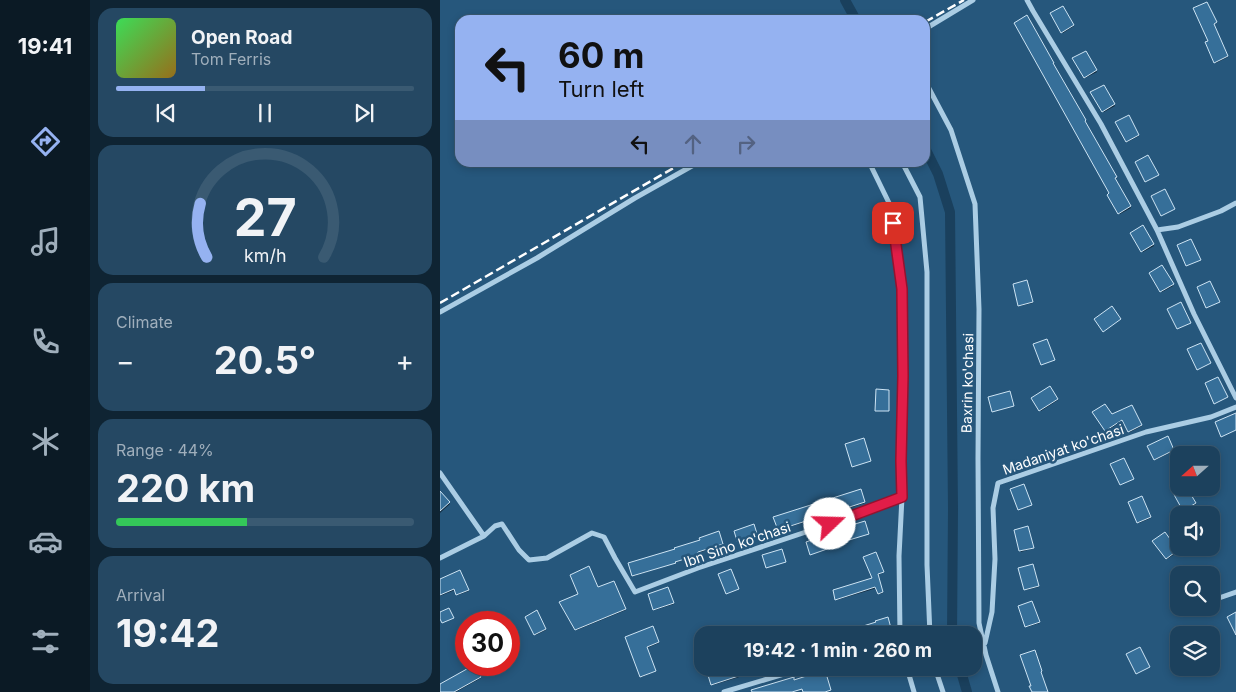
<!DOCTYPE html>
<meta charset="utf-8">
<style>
body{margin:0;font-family:Inter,sans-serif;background:#254863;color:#f1f3f6;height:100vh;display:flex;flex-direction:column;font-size:19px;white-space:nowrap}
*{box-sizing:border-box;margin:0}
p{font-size:16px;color:#a0afbc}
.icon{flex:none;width:28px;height:28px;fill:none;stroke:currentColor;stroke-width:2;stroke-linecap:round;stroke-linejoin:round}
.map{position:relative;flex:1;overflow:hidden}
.panel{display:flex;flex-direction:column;gap:8px;padding:8px;background:#0f2433;width:350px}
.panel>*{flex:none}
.top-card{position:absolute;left:15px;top:15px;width:475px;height:152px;border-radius:15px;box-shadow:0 2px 8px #0003,0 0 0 1px #3a5a72;background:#95b2f1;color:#111;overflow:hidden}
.needle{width:32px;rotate:249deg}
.controls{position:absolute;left:730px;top:446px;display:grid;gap:10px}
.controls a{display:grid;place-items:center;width:50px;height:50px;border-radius:10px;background:#1c415d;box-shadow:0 2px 8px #0003,0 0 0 1px #3a5a72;font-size:25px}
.speed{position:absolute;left:15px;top:611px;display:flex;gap:10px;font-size:25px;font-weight:700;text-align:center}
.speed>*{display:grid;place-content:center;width:65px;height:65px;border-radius:50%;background:#1c415d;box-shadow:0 2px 8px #0003,0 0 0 1px #3a5a72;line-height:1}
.speed .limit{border:8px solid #d22;background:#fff;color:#111}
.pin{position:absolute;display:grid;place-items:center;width:42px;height:42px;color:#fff;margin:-21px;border-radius:10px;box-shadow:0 2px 8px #0006}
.me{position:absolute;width:55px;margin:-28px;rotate:69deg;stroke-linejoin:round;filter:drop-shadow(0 0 4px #0008)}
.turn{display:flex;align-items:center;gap:18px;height:105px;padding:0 20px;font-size:22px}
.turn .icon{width:65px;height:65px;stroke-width:2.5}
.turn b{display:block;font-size:35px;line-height:42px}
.lanes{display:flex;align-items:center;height:48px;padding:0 20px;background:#0003;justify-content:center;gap:25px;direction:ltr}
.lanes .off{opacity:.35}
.big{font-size:38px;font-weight:700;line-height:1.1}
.panel .tile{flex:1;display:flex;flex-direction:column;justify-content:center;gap:8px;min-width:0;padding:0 18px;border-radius:15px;background:#254863}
.panel .dial{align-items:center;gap:0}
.dial svg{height:130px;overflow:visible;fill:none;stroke:#3a5a72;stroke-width:7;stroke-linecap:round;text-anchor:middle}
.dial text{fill:#f1f3f6;stroke:none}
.song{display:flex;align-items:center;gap:15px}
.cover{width:60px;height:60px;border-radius:8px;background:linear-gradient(135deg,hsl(130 70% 55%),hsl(40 70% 35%))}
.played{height:5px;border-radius:2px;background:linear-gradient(90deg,#95b2f1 30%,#3a5a72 30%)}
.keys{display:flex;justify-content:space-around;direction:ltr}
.heat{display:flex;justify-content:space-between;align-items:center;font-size:28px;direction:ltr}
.charge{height:8px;border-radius:4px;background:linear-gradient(90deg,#34c759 44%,#3a5a72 0)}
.trip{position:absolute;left:254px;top:626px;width:288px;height:50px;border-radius:15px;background:#1c415d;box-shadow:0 2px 8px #0003,0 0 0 1px #3a5a72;font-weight:700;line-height:50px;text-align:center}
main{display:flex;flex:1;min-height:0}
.menu{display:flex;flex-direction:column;width:90px;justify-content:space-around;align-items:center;background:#0b1a25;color:#a0afbc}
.menu .icon{width:35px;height:35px}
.menu .current{color:#95b2f1}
.menu b{font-size:22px;color:#f1f3f6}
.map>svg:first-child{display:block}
.shadow{fill:#0007}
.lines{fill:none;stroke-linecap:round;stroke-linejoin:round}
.canal{stroke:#1a405d;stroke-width:10}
.building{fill:#366f99;stroke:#cde4f4}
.minor{stroke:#abcde4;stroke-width:5}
.rail{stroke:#fff;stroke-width:2.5;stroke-dasharray:9 4;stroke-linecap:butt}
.route-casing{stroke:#92132f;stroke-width:12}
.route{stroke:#e11d48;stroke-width:9}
.labels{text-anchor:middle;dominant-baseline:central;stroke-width:5;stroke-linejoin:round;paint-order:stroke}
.street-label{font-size:14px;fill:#fff;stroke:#26577c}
</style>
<main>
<nav class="menu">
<b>19:41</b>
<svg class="icon current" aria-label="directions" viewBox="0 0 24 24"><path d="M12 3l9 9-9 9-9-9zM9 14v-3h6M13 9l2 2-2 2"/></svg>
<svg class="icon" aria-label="music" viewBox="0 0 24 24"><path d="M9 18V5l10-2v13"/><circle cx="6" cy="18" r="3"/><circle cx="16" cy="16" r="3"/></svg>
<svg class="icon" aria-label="phone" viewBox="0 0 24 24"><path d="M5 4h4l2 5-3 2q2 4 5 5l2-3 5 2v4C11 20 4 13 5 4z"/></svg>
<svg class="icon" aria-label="climate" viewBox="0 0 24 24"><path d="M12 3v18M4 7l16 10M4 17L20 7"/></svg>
<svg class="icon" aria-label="car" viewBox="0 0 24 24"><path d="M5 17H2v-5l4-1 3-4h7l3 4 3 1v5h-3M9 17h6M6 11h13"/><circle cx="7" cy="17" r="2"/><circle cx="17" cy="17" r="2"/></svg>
<svg class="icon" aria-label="filters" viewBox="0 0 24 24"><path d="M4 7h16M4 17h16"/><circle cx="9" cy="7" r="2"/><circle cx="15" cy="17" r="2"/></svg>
</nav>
<section class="panel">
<div class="tile">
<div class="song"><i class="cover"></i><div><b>Open Road</b><p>Tom Ferris</p></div></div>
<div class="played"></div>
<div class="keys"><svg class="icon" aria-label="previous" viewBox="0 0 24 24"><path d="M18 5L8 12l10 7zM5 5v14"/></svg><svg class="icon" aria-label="pause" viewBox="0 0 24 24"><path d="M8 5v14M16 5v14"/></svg><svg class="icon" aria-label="next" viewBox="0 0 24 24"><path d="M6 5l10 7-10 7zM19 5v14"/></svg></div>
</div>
<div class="tile dial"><svg viewBox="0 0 100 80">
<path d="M14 69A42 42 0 1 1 86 69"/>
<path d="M14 69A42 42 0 0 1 10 36" stroke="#95b2f1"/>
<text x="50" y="56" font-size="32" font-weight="700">27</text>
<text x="50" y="72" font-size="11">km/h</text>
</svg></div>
<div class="tile"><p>Climate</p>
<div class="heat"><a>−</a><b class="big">20.5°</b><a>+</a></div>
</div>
<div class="tile"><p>Range · 44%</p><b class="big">220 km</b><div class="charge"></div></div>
<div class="tile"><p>Arrival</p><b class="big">19:42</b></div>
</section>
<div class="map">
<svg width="796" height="692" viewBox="0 0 796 692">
<rect width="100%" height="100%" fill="#26577c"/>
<path class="shadow" d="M768,4L776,23L774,24L788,57L776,63L770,41Z
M624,8L634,26L623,33L622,32Z
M588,17L614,64H613L646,121L645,122L677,178L675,179L691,208L680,214L668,195L671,194Z
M646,53L657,72L645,78V77Z
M664,87L675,106L664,112L663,111Z
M689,118L699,136L687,142Z
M704,227L714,246L703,252L702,251Z
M723,267L733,286L722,292L711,273Z
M587,282L593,303L580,306V305Z
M610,388L618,400L601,411L593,399Z
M692,407L702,426L690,432L683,420L667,431L654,412L672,416Z
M728,438L734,451L715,460V459Z
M740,488H746L756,504L745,511L733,492Z
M422,492L425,503L340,530L339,529Z
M0,493L10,504L0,513Z
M703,498L711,518L699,523L698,522Z
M314,526L318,538L300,544V543Z
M588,527L594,548L581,552L575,530Z
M725,533L738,552L727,559L714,541Z
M280,534L283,545L258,553V555L194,576L193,575L236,550Z
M436,554L444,572L438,575L443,593L440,594L437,588L397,600L396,599L433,579Z
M594,567L599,587L586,590H585Z
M749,570L753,575H743Z
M21,573L29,591L18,595L15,590L0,596V581Z
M175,583L186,610L137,630L136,629L158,588Z
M228,590L234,604L215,610L209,595Z
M593,603L600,623L587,627H586Z
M97,613L106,630L96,635L86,617Z
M448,619L452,633L444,635H394L401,633L402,634Z
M214,629L219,643L207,648L216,671L202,677L187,638Z
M34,666L41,678L16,692H1L0,685Z
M284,668H329L273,685L268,672Z"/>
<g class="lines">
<path class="canal" d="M405,0L416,20
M485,148L498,174L510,212L513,509L512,635
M520,668L527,692"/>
</g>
<path class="building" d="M767,2L777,22L774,24L788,56L774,63L765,42L768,41L753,8Z
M623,6L634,25L621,33L610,13Z
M587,15L614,63H613L646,120L645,121L677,177L675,178L691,206L678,214L667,195L669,193L574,23Z
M646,51L657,70L644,78L632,58Z
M664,85L675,104L662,112L650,92Z
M689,115L699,135L686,142L675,122Z
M708,155L719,175L705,182L695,162Z
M725,189L735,209L721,216L711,196Z
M703,225L714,244L701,252L690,233Z
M751,239L761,260L746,266L737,245Z
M722,265L734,284L720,292L709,273Z
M587,280L593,302L578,306L573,284Z
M770,281L780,302L766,308L757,287Z
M741,302L751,323L737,329L727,309Z
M672,306L681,319L663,332L654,319Z
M607,339L615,360L601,365L593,344Z
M761,343L771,363L757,370L747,349Z
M778,377L788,397L774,404L765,383Z
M610,386L618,399L599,411L591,398Z
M436,389L449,390V411H435Z
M570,391L574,406L552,412L548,397Z
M665,404L672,414L692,405L702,425L688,432L682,420L665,431L652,412Z
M796,413V430L781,437L775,422Z
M728,436L734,450L714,460L707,446Z
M424,438L431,461L412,467L405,444Z
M684,458L694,479L680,485L670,464Z
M584,484L592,505L578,510L570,489Z
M738,488H747L756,503L743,511L732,491Z
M421,489L425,502L338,530L333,517Z
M0,491L10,502L0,511Z
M702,496L711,517L697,523L688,502Z
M425,521L429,534L409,540L405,527Z
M314,524L318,537L298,544L294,531Z
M588,526L594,548L579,551L574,530Z
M279,531L283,544L258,552V555L235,562L236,563L192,576L188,563L235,549L234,548L260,540L259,538Z
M725,532L738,550L726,559L712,541Z
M386,535L390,548L370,555L366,542Z
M342,549L346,562L326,568L322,555Z
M436,552L444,572L438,574L443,592L438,594L435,587L395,600L393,590L432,578L423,557Z
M593,564L599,586L584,590L578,568Z
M149,566L158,587L174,581L186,609L135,630L119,602L138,594L130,575Z
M291,569L299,589L286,594L278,574Z
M20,570L29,590L16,595L14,589L0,595V579Z
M228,587L234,603L213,610L208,594Z
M592,601L600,622L585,627L578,606Z
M9,608L14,618L2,623L0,619V612Z
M97,610L106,629L94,635L85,617Z
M796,612V635L787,617Z
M448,617L452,632L442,635H401V633L436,622L435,621Z
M213,626L219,642L207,647L216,671L200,677L185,637Z
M700,647L710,667L696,674L686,654Z
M595,650L602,671L601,672L608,692H592L589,686H591L580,655Z
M34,665L41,677L14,692H0V684Z
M280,668H319L320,669L271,685L267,672Z
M385,670L391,690L385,692H363L362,689L352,692H312L311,690L354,677V680Z"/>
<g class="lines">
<path class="minor" d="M587,0L593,11L661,124L717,230L754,314L796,398
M485,29L533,0
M485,81L511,130L535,204L539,309L538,458L539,623L546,655L558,692
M429,162L451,207L462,289L463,376L461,461L462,497L459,556L460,635
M462,162L480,197L487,272V565L490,635
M717,230L738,227L781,211L796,203
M0,312L97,258L195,198L259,162
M0,473L44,536
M0,558L44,536L55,526L62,524L79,550L89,560L107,558L152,533L164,537L175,558L195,592L258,568L390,524L462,497
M779,598L796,592
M545,643L552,612L555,559L553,508L558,483L706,432L771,417L796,407
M467,668L474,692
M495,668L503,692
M284,692L364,668"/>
<path class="rail" d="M485,22L524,0
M0,303L244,162"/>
</g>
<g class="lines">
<g class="route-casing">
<path id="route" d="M390,524L462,497L461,461L463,376L462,289L453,223"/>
</g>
<use href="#route" class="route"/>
</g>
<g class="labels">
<g class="street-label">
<text transform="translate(527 383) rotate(-89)">Baxrin ko'chasi</text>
<text transform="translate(623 449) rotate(-19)">Madaniyat ko'chasi</text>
<text transform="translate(297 544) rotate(-19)">Ibn Sino ko'chasi</text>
</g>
</g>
</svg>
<div class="controls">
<a><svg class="needle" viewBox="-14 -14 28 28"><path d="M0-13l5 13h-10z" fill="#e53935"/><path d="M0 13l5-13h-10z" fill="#a0afbc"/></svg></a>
<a><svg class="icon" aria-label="sound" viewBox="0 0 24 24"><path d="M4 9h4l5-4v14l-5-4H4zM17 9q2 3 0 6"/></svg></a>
<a><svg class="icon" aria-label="search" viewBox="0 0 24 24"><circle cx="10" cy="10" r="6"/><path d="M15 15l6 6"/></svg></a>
<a><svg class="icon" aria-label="layers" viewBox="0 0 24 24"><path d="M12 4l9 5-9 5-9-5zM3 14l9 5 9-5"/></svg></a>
</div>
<div class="speed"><div class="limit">30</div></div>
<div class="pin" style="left:453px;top:223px;background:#d93025"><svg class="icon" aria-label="arrive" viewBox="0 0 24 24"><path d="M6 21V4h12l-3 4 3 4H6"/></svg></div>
<svg class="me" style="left:390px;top:524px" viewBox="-20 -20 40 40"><circle r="19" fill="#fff"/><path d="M0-13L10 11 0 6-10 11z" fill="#e11d48"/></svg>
<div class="trip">19:42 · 1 min · 260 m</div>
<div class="top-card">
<div class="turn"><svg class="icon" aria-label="left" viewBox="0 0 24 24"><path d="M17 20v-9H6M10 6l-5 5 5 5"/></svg><div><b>60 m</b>Turn left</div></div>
<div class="lanes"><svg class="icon" aria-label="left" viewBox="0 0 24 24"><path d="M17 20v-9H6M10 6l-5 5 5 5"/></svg><svg class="icon off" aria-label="ahead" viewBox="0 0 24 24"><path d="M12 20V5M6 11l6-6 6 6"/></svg><svg class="icon off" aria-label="right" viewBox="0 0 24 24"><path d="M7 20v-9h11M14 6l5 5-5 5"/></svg></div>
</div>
</div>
</main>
